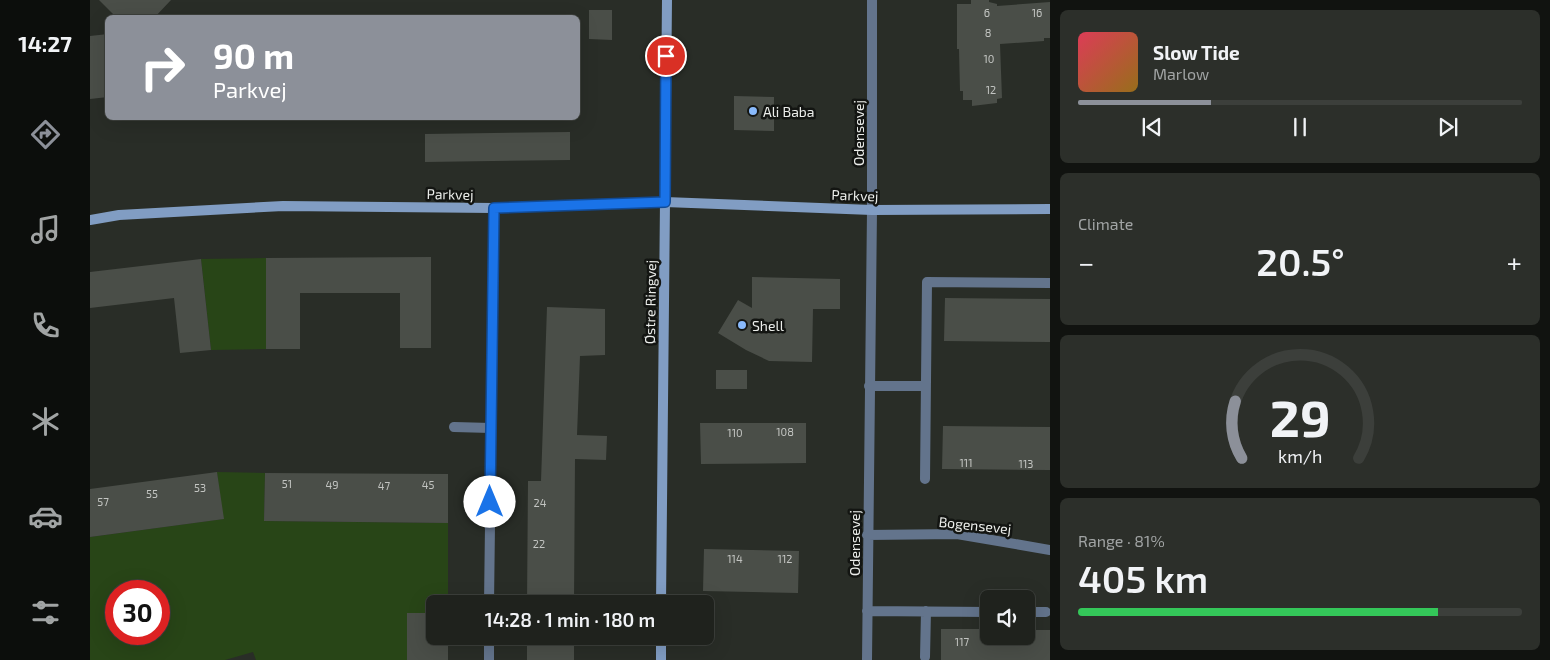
<!DOCTYPE html>
<meta charset="utf-8">
<style>
body{margin:0;font-family:"Exo 2",sans-serif;background:#2c2f2a;color:#f1f3f6;height:100vh;display:flex;flex-direction:column;font-size:19px;white-space:nowrap}
*{box-sizing:border-box;margin:0}
p{font-size:16px;color:#a1a4a4}
.icon{flex:none;width:28px;height:28px;fill:none;stroke:currentColor;stroke-width:2;stroke-linecap:round;stroke-linejoin:round}
.map{position:relative;flex:1;overflow:hidden}
.details{display:flex;flex-direction:column;gap:10px;padding:10px;background:#111310;width:500px}
.details>*{flex:none}
.hud{position:absolute;left:15px;top:15px;width:475px;height:105px;border-radius:8px;box-shadow:0 5px 20px #0002,0 0 0 1px #3c3f3b;background:#8c9099;color:#fff;overflow:hidden}
.fabs{position:absolute;left:890px;top:590px;display:grid;gap:10px}
.fabs a{display:grid;place-items:center;width:55px;height:55px;border-radius:8px;background:#1f221d;box-shadow:0 5px 20px #0002,0 0 0 1px #3c3f3b;font-size:25px}
.speed{position:absolute;left:15px;top:580px;display:flex;gap:10px;font-size:25px;font-weight:700;text-align:center}
.speed>*{display:grid;place-content:center;width:65px;height:65px;border-radius:50%;background:#1f221d;box-shadow:0 5px 20px #0002,0 0 0 1px #3c3f3b;line-height:1}
.speed .limit{border:8px solid #d22;background:#fff;color:#111}
.pin{position:absolute;display:grid;place-items:center;width:42px;height:42px;color:#fff;margin:-21px;border:2px solid #fff;border-radius:50%;box-shadow:0 1px 5px #0007}
.me{position:absolute;width:55px;margin:-28px;rotate:0deg;stroke-linejoin:round;filter:drop-shadow(0 0 4px #0008)}
.turn{display:flex;align-items:center;gap:18px;height:105px;padding:0 25px;font-size:22px}
.turn .icon{width:65px;height:65px;stroke-width:2.5}
.turn b{display:block;font-size:35px;line-height:42px}
.big{font-size:38px;font-weight:600;line-height:1.1}
.details .tile{flex:1;display:flex;flex-direction:column;justify-content:center;gap:8px;min-width:0;padding:0 18px;border-radius:8px;background:#2c2f2a}
.details .dial{align-items:center;gap:0}
.dial svg{height:130px;overflow:visible;fill:none;stroke:#3c3f3b;stroke-width:7;stroke-linecap:round;text-anchor:middle}
.dial text{fill:#f1f3f6;stroke:none}
.song{display:flex;align-items:center;gap:15px}
.cover{width:60px;height:60px;border-radius:8px;background:linear-gradient(135deg,hsl(350 70% 55%),hsl(40 70% 35%))}
.played{height:5px;border-radius:2px;background:linear-gradient(90deg,#8c9099 30%,#3c3f3b 30%)}
.keys{display:flex;justify-content:space-around;direction:ltr}
.heat{display:flex;justify-content:space-between;align-items:center;font-size:28px;direction:ltr}
.charge{height:8px;border-radius:4px;background:linear-gradient(90deg,#34c759 81%,#3c3f3b 0)}
.trip{position:absolute;left:336px;top:595px;width:288px;height:50px;border-radius:8px;background:#1f221d;box-shadow:0 5px 20px #0002,0 0 0 1px #3c3f3b;font-weight:600;line-height:50px;text-align:center}
main{display:flex;flex:1;min-height:0}
.tabs{display:flex;flex-direction:column;width:90px;justify-content:space-around;align-items:center;background:#0c0e0c;color:#a1a4a4}
.tabs .icon{width:35px;height:35px}
.tabs .on{color:#8c9099}
.tabs b{font-size:22px;color:#f1f3f6}
.map>svg:first-child{display:block}
.green{fill:#284517;fill-rule:evenodd}
.building{fill:#4a4e48}
.lines{fill:none;stroke-linecap:round;stroke-linejoin:round}
.street{stroke:#63748c;stroke-width:10}
.secondary{stroke:#819dc3;stroke-width:10}
.route-casing{stroke:#114b97;stroke-width:12}
.route{stroke:#1a73e8;stroke-width:9}
.poi-dot{fill:#89bafc;stroke:#131512;stroke-width:2}
.labels{text-anchor:middle;dominant-baseline:central;stroke-width:5;stroke-linejoin:round;paint-order:stroke}
.number-label{font-size:11px;fill:#c3c5c2}
.poi-label{font-size:14px;fill:#ebedea;stroke:#131512;text-anchor:start}
.street-label{font-size:14px;fill:#ebedea;stroke:#131512}
</style>
<main>
<nav class="tabs">
<b>14:27</b>
<svg class="icon on" aria-label="directions" viewBox="0 0 24 24"><path d="M12 3l9 9-9 9-9-9zM9 14v-3h6M13 9l2 2-2 2"/></svg>
<svg class="icon" aria-label="music" viewBox="0 0 24 24"><path d="M9 18V5l10-2v13"/><circle cx="6" cy="18" r="3"/><circle cx="16" cy="16" r="3"/></svg>
<svg class="icon" aria-label="phone" viewBox="0 0 24 24"><path d="M5 4h4l2 5-3 2q2 4 5 5l2-3 5 2v4C11 20 4 13 5 4z"/></svg>
<svg class="icon" aria-label="climate" viewBox="0 0 24 24"><path d="M12 3v18M4 7l16 10M4 17L20 7"/></svg>
<svg class="icon" aria-label="car" viewBox="0 0 24 24"><path d="M5 17H2v-5l4-1 3-4h7l3 4 3 1v5h-3M9 17h6M6 11h13"/><circle cx="7" cy="17" r="2"/><circle cx="17" cy="17" r="2"/></svg>
<svg class="icon" aria-label="filters" viewBox="0 0 24 24"><path d="M4 7h16M4 17h16"/><circle cx="9" cy="7" r="2"/><circle cx="15" cy="17" r="2"/></svg>
</nav>
<div class="map">
<svg width="960" height="660" viewBox="0 0 960 660">
<rect width="100%" height="100%" fill="#292d27"/>
<path class="green" d="M176,258V349L121,350L111,259Z
M127,472L175,473L174,521L358,523V604H345V613H317V660H166L163,652L135,660H0V537L133,519ZM26,591H69V634H26Z"/>
<path class="building" d="M9,0H81L64,18H27Z
M881,0H899V2L907,4V6L960,2V38H954V41L910,44L912,98L907,99V103L882,106V100H873V91H870L869,49H867V4H881Z
M499,10H522V40L499,39Z
M18,34V97L0,99V36Z
M644,96L684,97V131L644,130Z
M480,132V160L335,162V134Z
M341,257V348H310V293H210V349H176V258Z
M111,259L121,350L90,353L84,298L0,308V272Z
M662,277L750,279V309H723L722,362L679,361L656,350L628,333L648,300L662,308Z
M855,298L960,299V342L854,341Z
M457,307L515,309V355L490,356L487,435L517,436L516,460L485,459L484,604H437L438,481H451Z
M626,370H657V389H626Z
M610,423H716V463L611,464Z
M853,426L960,427V470L852,469Z
M127,472L134,519L0,537V489Z
M175,473L358,474V523L174,521Z
M614,549L709,551L708,593L613,591Z
M317,613H345V636H358V660H317Z
M851,629H899V636H936V630H960V660H851Z
M437,636H484V660H437Z"/>
<g class="lines">
<path class="street" d="M779,386H836
M364,427L401,428
M835,479L837,282L960,283
M777,535L867,534L960,550
M399,604L404,208
M777,611L899,612
M936,612H956
M835,657L836,611
M399,660V636
M777,660L782,210V0"/>
<path class="secondary" d="M0,220L29,215L193,206L404,208L575,202L782,210L960,209
M571,604L577,0
M571,660V636"/>
</g>
<g class="lines">
<g class="route-casing">
<path id="route" d="M400,502L404,208L575,202L576,56"/>
</g>
<use href="#route" class="route"/>
</g>
<g class="poi-dot">
<circle cx="663" cy="111" r="5"/>
<circle cx="652" cy="325" r="5"/>
</g>
<g class="labels">
<g class="number-label">
<text x="897" y="12">6</text>
<text x="947" y="12">16</text>
<text x="898" y="32">8</text>
<text x="899" y="58">10</text>
<text x="901" y="89">12</text>
<text x="695" y="431">108</text>
<text x="645" y="432">110</text>
<text x="876" y="462">111</text>
<text x="936" y="463">113</text>
<text x="197" y="483">51</text>
<text x="242" y="484">49</text>
<text x="338" y="484">45</text>
<text x="294" y="485">47</text>
<text x="110" y="487">53</text>
<text x="62" y="493">55</text>
<text x="13" y="501">57</text>
<text x="450" y="502">24</text>
<text x="449" y="543">22</text>
<text x="645" y="558">114</text>
<text x="695" y="558">112</text>
<text x="872" y="641">117</text>
</g>
<g class="poi-label">
<text x="673" y="111">Ali Baba</text>
<text x="662" y="325">Shell</text>
</g>
<g class="street-label">
<text transform="translate(768 133) rotate(-90)">Odensevej</text>
<text transform="translate(360 194) rotate(1)">Parkvej</text>
<text transform="translate(765 195) rotate(2)">Parkvej</text>
<text transform="translate(560 302) rotate(-89)">Østre Ringvej</text>
<text transform="translate(885 525) rotate(6)">Bogensevej</text>
<text transform="translate(764 543) rotate(-90)">Odensevej</text>
</g>
</g>
</svg>
<div class="fabs">
<a><svg class="icon" aria-label="sound" viewBox="0 0 24 24"><path d="M4 9h4l5-4v14l-5-4H4zM17 9q2 3 0 6"/></svg></a>
</div>
<div class="speed"><div class="limit">30</div></div>
<div class="pin" style="left:576px;top:56px;background:#d93025"><svg class="icon" aria-label="arrive" viewBox="0 0 24 24"><path d="M6 21V4h12l-3 4 3 4H6"/></svg></div>
<svg class="me" style="left:400px;top:502px" viewBox="-20 -20 40 40"><circle r="19" fill="#fff"/><path d="M0-13L10 11 0 6-10 11z" fill="#1a73e8"/></svg>
<div class="trip">14:28 · 1 min · 180 m</div>
<div class="hud">
<div class="turn"><svg class="icon" aria-label="right" viewBox="0 0 24 24"><path d="M7 20v-9h11M14 6l5 5-5 5"/></svg><div><b>90 m</b>Parkvej</div></div>
</div>
</div>
<section class="details">
<div class="tile">
<div class="song"><i class="cover"></i><div><b>Slow Tide</b><p>Marlow</p></div></div>
<div class="played"></div>
<div class="keys"><svg class="icon" aria-label="previous" viewBox="0 0 24 24"><path d="M18 5L8 12l10 7zM5 5v14"/></svg><svg class="icon" aria-label="pause" viewBox="0 0 24 24"><path d="M8 5v14M16 5v14"/></svg><svg class="icon" aria-label="next" viewBox="0 0 24 24"><path d="M6 5l10 7-10 7zM19 5v14"/></svg></div>
</div>
<div class="tile"><p>Climate</p>
<div class="heat"><a>−</a><b class="big">20.5°</b><a>+</a></div>
</div>
<div class="tile dial"><svg viewBox="0 0 100 80">
<path d="M14 69A42 42 0 1 1 86 69"/>
<path d="M14 69A42 42 0 0 1 10 34" stroke="#8c9099"/>
<text x="50" y="56" font-size="32" font-weight="700">29</text>
<text x="50" y="72" font-size="11">km/h</text>
</svg></div>
<div class="tile"><p>Range · 81%</p><b class="big">405 km</b><div class="charge"></div></div>
</section>
</main>
